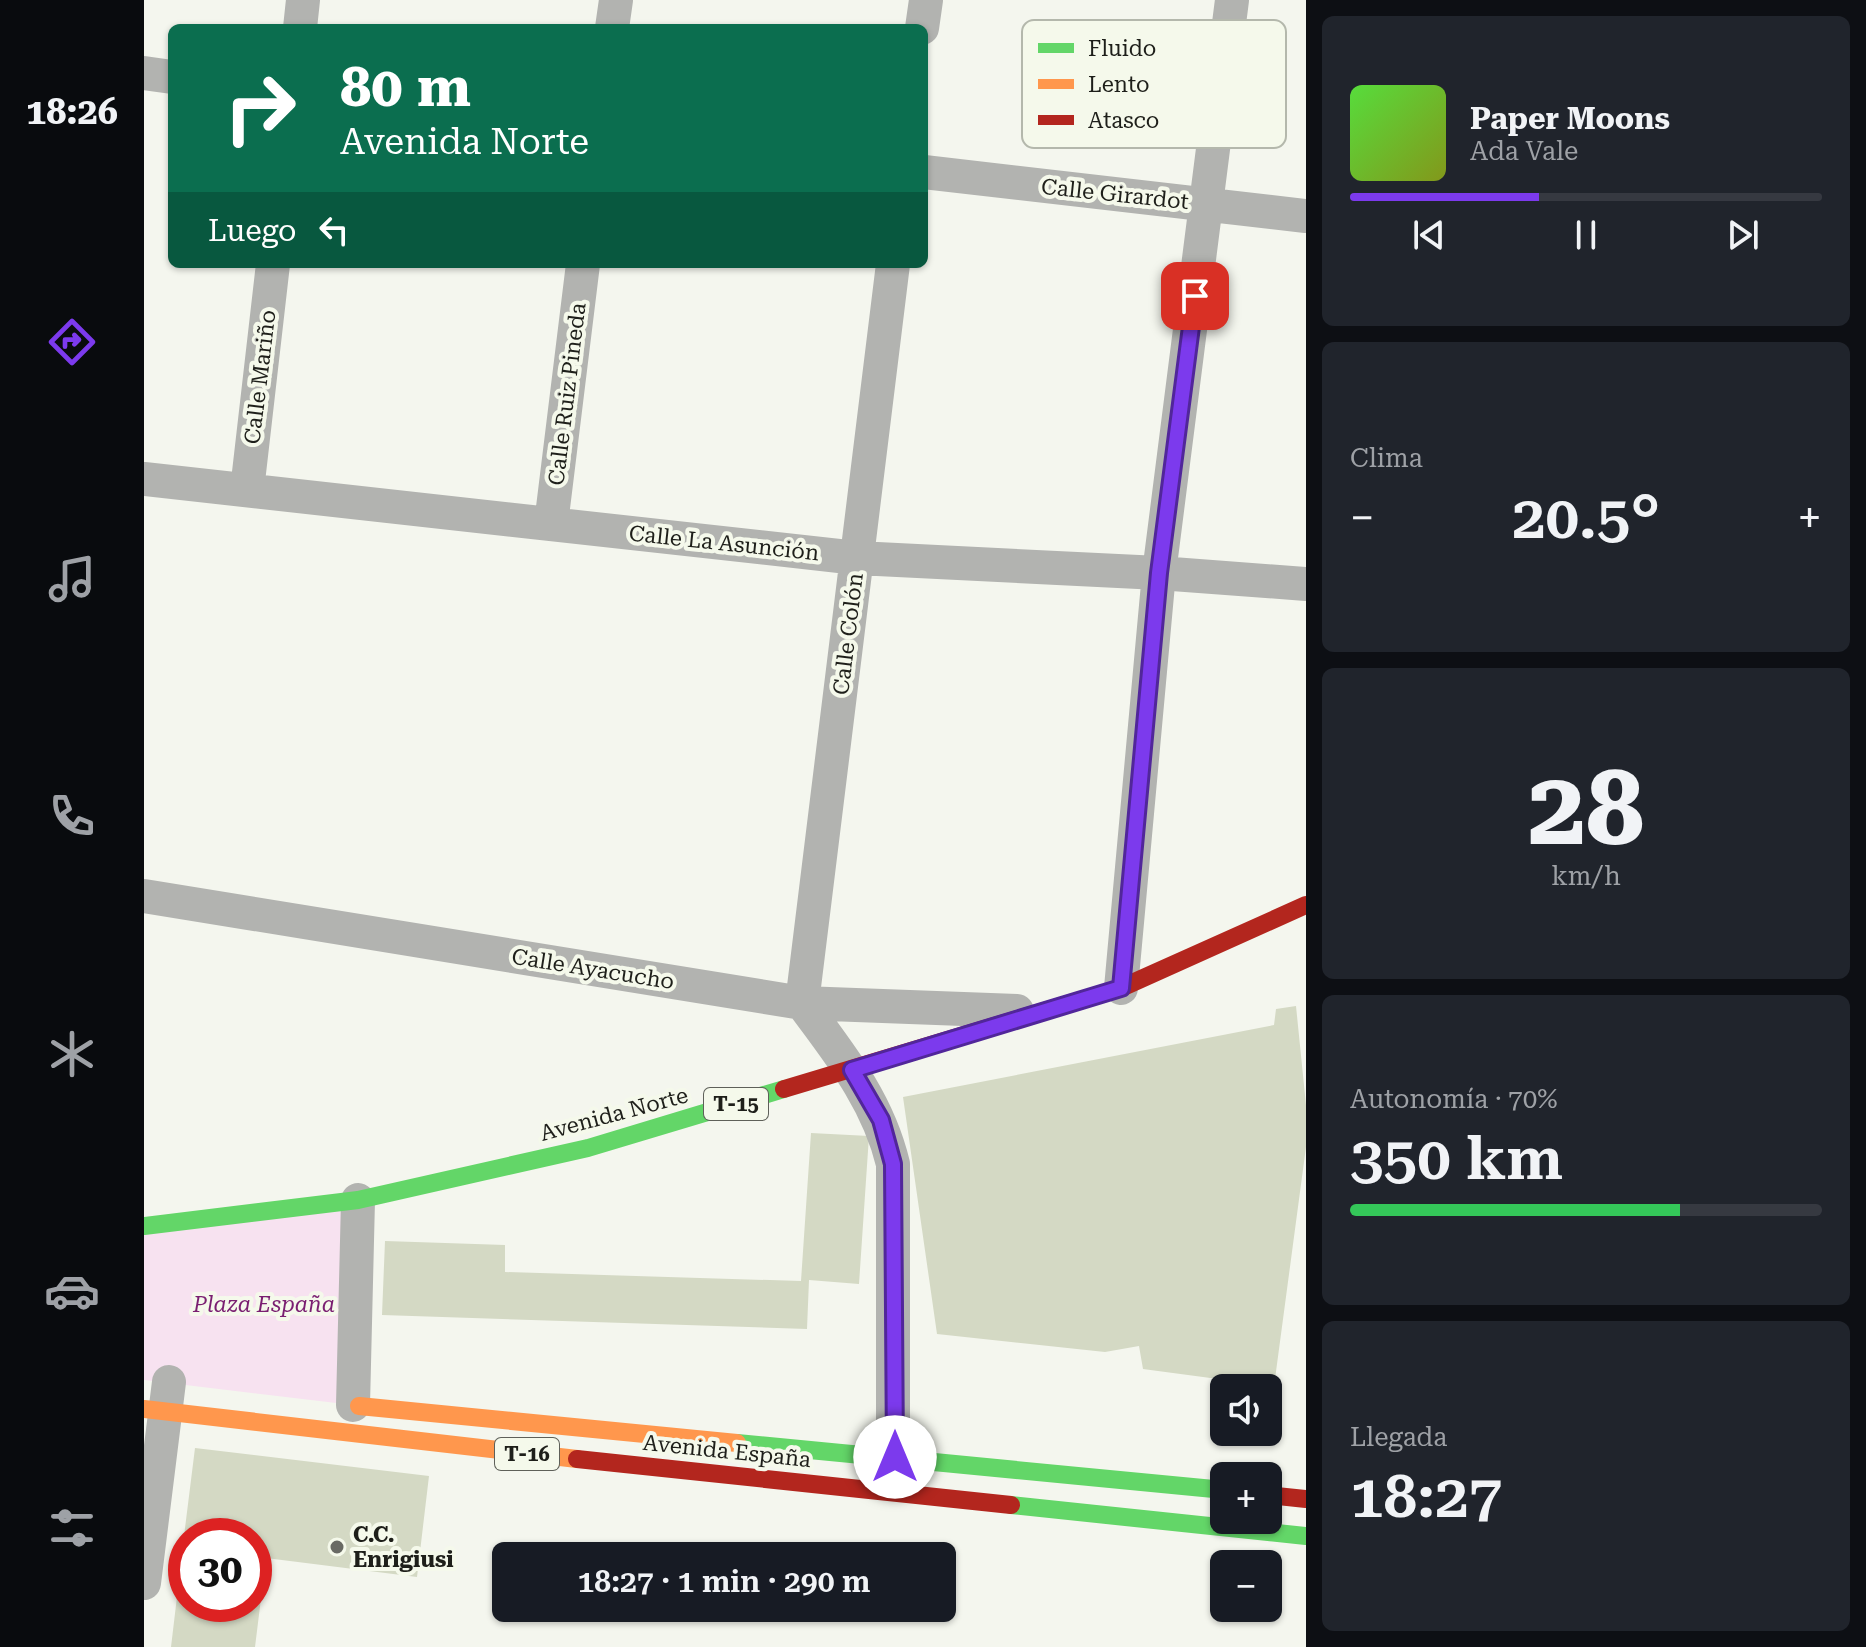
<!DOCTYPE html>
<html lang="es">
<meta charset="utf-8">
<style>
body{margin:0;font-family:"Roboto Serif",serif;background:#20242c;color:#f1f3f6;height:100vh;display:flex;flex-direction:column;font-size:30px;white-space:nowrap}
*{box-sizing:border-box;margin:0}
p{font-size:26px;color:#9ea1a6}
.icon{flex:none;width:44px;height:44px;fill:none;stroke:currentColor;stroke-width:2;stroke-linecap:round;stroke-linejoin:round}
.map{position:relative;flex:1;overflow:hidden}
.panel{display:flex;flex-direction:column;gap:16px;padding:16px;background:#0d0f14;width:560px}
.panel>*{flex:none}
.guide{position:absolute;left:24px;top:24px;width:760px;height:244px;border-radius:12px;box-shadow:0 2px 6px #0004;background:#0b6e4f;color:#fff;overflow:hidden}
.fabs{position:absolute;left:1066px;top:1374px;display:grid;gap:16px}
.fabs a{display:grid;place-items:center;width:72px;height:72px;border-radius:12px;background:#171b24;box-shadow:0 2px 6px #0004;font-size:40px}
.speed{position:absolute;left:24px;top:1518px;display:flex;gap:16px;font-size:40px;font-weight:700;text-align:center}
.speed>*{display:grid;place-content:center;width:104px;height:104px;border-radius:50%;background:#171b24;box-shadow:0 2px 6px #0004;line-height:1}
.speed .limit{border:12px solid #d22;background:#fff;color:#111}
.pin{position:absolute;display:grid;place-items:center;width:68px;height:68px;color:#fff;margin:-34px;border-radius:16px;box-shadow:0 4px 12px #0006}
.me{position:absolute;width:88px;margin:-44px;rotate:0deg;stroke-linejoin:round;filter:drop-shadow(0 0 6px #0008)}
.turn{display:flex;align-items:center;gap:28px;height:168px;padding:0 40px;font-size:36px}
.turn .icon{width:104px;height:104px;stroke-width:2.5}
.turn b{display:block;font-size:56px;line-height:68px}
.then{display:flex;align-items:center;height:76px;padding:0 40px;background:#0003;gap:16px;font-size:30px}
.big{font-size:60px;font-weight:600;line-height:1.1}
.panel .widget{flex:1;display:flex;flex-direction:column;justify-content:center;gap:12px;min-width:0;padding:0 28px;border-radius:12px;background:#20242c}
.panel .dial{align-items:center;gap:0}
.dial b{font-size:104px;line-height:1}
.song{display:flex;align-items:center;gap:24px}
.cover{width:96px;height:96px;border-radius:12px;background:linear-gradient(135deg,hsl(110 70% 55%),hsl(70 70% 35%))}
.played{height:8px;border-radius:4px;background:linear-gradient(90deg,#7c3aed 40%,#363941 40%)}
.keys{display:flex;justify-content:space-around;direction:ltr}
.heat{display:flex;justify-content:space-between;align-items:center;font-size:44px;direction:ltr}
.charge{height:12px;border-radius:6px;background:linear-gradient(90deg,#34c759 70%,#363941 0)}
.trip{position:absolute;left:348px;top:1542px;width:464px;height:80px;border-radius:12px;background:#171b24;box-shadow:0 2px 6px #0004;font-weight:600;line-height:80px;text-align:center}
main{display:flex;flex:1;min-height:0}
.tabs{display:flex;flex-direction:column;width:144px;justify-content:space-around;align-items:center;background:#090b0e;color:#9ea1a6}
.tabs .icon{width:56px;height:56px}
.tabs .on{color:#7c3aed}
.tabs b{font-size:36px;color:#f1f3f6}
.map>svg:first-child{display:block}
.green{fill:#f7e2f0}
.building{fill:#d4d9c4}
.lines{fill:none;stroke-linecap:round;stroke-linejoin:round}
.street{stroke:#b2b3b0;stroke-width:34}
.fast{stroke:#63d668;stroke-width:18}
.slow{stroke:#ff974d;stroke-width:18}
.jam{stroke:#b3261e;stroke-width:18}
.route-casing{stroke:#51269a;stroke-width:20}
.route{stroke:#7c3aed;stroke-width:14}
.poi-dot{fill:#696a64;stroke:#f5f9eb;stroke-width:3}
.labels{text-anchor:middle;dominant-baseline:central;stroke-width:8;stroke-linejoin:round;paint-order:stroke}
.shield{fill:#f5f9eb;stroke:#5e6059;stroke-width:2}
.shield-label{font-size:20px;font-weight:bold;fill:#1e1f1a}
.street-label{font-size:22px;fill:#1e1f1a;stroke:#f5f9eb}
.park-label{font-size:22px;font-style:italic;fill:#7a1f71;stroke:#f5f9eb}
.poi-label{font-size:22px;font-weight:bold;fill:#1e1f1a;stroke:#f5f9eb;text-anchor:start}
.key{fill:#f5f9eb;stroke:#b4b8ac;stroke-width:2}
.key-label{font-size:22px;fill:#1e1f1a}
</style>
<main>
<nav class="tabs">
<b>18:26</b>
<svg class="icon on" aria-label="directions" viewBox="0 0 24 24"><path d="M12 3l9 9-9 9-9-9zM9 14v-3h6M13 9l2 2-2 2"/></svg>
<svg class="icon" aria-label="music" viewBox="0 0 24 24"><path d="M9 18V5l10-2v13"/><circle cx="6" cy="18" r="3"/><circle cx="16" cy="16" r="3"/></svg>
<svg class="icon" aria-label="phone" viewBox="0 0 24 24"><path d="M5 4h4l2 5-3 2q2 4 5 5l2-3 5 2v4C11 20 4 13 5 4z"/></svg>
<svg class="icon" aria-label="climate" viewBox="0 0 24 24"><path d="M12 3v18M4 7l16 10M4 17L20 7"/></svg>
<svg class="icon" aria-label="car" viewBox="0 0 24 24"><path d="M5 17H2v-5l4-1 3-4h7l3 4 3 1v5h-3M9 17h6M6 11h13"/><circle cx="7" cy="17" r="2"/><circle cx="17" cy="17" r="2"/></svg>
<svg class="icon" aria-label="filters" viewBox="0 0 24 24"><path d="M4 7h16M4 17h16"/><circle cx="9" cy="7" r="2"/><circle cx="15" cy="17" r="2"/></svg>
</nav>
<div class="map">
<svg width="1162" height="1647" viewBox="0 0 1162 1647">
<rect width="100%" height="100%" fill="#f4f6ee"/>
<path class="green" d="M214,1200L209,1405L0,1380V1226Z"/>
<path class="building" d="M1152,1006L1162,1105V1147L1131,1379L1104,1383L999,1369L995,1346L961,1352L793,1334L759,1097L1130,1025L1132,1009Z
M667,1133L725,1136L715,1284L665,1280L663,1329L238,1315L241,1241L361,1245V1272L657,1281Z
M51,1448L285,1476L273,1577L122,1558L111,1647H27L40,1538L42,1604H110V1536H40Z"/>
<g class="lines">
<path class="street" d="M156,28L159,0
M468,28L472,0
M778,28L782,0
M0,73L28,77
M780,172L1162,216
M0,479L713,558L1015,573L1162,584
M103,490L129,264
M407,524L439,264
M0,896L658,1003L873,1011
M977,988L1015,573L1088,0
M209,1405L214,1200
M749,1479V1164C734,1101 696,1054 658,1003L749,264
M0,1583L25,1382"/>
<path class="fast" d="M0,1226L214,1200L444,1148L640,1089
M593,1443L1080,1490
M867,1505L1162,1536"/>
<path class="slow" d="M215,1406L593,1443
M0,1409L433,1459"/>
<path class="jam" d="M640,1089L977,988L1162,905
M433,1459L867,1505
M1124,1495L1162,1499"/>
</g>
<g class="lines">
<g class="route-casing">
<path id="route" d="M751,1457L749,1164L737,1120L708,1070L977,988L1015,573L1051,296"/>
</g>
<use href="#route" class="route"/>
</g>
<circle class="poi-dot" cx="193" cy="1547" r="8"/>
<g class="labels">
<g class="shield">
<rect x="560" y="1088" width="64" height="32" rx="6"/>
<rect x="351" y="1438" width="64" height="32" rx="6"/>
</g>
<g class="shield-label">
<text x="592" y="1104">T-15</text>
<text x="383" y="1454">T-16</text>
</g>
<g class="street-label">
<text transform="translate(971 194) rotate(6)">Calle Girardot</text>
<text transform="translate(116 377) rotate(-83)">Calle Mariño</text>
<text transform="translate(423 394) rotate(-83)">Calle Ruiz Pineda</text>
<text transform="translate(580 543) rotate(6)">Calle La Asunción</text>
<text transform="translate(704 634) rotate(-83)">Calle Colón</text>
<text transform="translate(449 969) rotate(9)">Calle Ayacucho</text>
<text transform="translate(470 1114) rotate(-15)">Avenida Norte</text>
<text transform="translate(583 1451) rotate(6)">Avenida España</text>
</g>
<g class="park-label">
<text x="120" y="1304">Plaza España</text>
</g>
<g class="poi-label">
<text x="209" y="1534">C.C.<tspan x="209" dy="25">Enrigiusi</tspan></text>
</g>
</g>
<rect x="878" y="20" width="264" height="128" rx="12" class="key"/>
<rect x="894" y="43" width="36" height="10" fill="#63d668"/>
<rect x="894" y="79" width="36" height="10" fill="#ff974d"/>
<rect x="894" y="115" width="36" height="10" fill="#b3261e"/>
<g class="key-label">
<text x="944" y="56">Fluido</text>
<text x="944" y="92">Lento</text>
<text x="944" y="128">Atasco</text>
</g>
</svg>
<div class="fabs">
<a><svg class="icon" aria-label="sound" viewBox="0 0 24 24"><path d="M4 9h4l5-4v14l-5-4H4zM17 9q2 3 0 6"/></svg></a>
<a>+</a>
<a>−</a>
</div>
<div class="speed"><div class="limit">30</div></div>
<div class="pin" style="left:1051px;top:296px;background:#d93025"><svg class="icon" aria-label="arrive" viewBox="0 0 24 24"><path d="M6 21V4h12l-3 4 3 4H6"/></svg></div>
<svg class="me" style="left:751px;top:1457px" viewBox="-20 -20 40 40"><circle r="19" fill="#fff"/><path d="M0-13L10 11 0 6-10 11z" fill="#7c3aed"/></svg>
<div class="trip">18:27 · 1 min · 290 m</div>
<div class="guide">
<div class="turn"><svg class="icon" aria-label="right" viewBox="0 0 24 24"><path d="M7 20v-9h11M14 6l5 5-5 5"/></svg><div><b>80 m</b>Avenida Norte</div></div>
<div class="then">Luego<svg class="icon" aria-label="left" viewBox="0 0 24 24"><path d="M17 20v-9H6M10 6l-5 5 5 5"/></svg></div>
</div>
</div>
<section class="panel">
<div class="widget">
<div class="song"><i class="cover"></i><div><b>Paper Moons</b><p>Ada Vale</p></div></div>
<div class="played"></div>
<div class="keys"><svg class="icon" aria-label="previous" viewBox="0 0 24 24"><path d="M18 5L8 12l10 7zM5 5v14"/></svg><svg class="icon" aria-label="pause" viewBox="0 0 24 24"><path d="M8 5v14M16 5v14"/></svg><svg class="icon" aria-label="next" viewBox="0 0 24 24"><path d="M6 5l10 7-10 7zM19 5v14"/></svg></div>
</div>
<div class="widget"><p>Clima</p>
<div class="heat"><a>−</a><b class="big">20.5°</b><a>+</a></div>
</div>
<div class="widget dial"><b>28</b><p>km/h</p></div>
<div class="widget"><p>Autonomía · 70%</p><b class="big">350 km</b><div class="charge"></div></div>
<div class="widget"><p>Llegada</p><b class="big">18:27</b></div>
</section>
</main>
